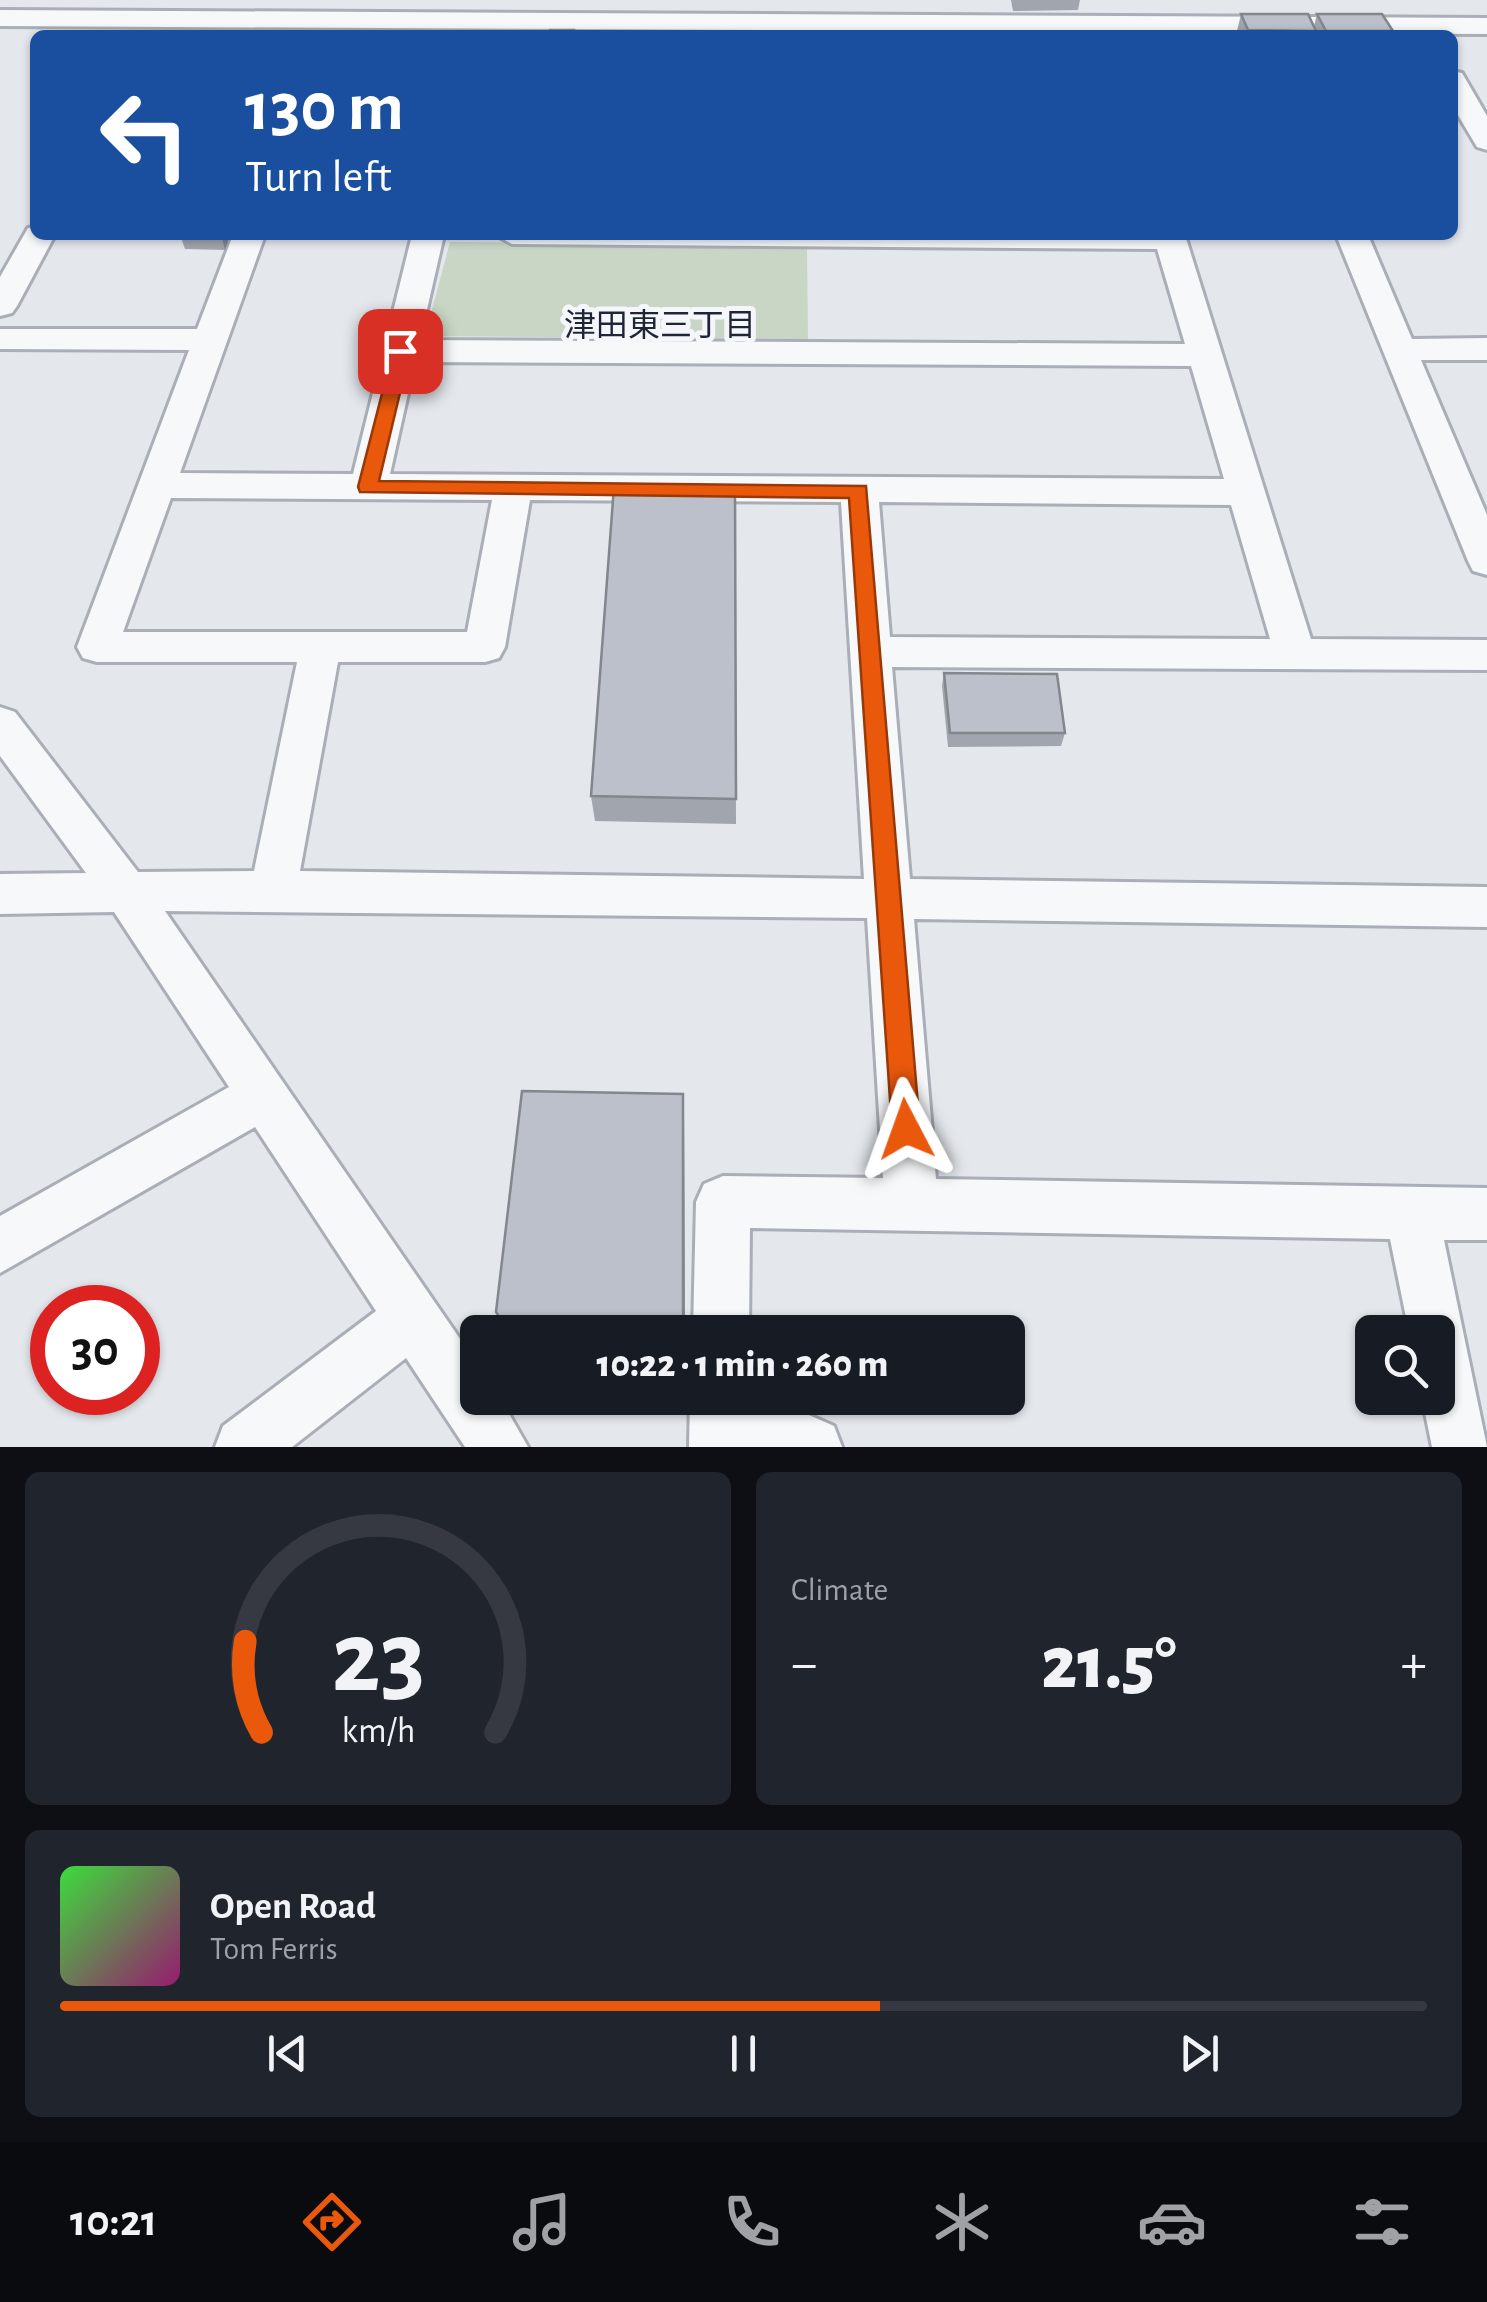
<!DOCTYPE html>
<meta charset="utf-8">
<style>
body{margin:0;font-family:"Alegreya Sans","Noto Sans JP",sans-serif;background:#20242c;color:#f1f3f6;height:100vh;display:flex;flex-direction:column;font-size:38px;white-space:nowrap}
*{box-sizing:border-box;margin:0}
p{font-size:32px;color:#9ea1a6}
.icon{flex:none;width:55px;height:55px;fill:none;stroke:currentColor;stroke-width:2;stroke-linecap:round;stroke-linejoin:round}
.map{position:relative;height:1447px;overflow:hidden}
.panel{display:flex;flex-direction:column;gap:25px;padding:25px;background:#0d0f14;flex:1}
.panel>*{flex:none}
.banner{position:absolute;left:30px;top:30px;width:1428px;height:210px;border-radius:15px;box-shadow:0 2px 8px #0004;background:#1a4fa0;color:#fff;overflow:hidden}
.controls{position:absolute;left:1355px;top:1315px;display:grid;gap:20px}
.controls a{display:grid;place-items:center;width:100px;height:100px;border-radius:15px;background:#171b24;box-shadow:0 2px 8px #0004;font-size:50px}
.speed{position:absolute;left:30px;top:1285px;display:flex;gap:20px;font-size:50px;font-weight:700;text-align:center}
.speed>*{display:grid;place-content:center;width:130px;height:130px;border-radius:50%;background:#171b24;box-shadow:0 2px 8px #0004;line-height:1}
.speed .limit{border:15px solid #d22;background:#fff;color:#111}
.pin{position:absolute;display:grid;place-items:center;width:85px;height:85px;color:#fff;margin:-42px;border-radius:20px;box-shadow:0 5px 15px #0006}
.me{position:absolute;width:110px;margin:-55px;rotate:356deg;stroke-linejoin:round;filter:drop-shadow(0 0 8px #0008)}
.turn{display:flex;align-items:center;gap:35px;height:210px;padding:0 50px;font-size:45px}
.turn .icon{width:130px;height:130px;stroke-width:2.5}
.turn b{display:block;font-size:70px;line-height:85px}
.big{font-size:75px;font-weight:800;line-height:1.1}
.panel .card{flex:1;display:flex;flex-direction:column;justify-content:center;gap:15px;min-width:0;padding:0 35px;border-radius:15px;background:#20242c}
.panel .dial{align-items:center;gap:0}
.dial svg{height:260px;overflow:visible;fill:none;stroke:#363941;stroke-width:7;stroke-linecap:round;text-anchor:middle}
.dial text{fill:#f1f3f6;stroke:none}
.song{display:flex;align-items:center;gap:30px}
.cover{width:120px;height:120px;border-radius:15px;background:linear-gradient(135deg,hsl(120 70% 55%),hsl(320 70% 35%))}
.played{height:10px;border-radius:5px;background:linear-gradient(90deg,#ea580c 60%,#363941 60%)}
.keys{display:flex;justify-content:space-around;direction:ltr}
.heat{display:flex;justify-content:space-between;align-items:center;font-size:55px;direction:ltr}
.panel .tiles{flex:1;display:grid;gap:25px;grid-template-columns:1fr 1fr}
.card:last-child{grid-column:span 2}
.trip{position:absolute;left:460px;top:1315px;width:565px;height:100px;border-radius:15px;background:#171b24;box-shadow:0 2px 8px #0004;font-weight:800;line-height:100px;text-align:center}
.menu{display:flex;height:160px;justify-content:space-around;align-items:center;background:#090b0e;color:#9ea1a6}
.menu .icon{width:70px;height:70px}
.menu .current{color:#ea580c}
.menu b{font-size:45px;color:#f1f3f6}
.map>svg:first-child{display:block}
.green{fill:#c9d6c5}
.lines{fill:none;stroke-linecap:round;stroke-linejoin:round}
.minor-casing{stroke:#a9aeb7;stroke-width:6}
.minor{fill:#f7f8fa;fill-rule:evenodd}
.wall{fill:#a1a5ae}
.shaded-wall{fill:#83868d}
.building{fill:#bbc0ca;stroke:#83868d;stroke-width:2.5}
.route{fill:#ea580c;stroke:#983908;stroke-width:2.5}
.labels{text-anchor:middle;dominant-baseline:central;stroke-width:10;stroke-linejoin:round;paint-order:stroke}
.far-neighbourhood-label{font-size:32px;fill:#1d2536;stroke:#f4f6f9}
</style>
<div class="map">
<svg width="1487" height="1447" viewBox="0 0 1487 1447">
<rect width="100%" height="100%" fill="#e4e7ec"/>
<path class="green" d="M450,242L807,245L808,339L425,336Z"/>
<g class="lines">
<g class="minor-casing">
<path id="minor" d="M0,10L1487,18V34L0,26Z
M1452,71L1462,73L1487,116V150L1477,147L1452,105Z
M35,227V235H55L17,306L12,313L0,316V277L28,228Z
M233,235H265L180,473L353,474L412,235H444L420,340L1185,344L1157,249L512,244L496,235H1185L1311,639L1487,640V670L892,667L910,879L1487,887V927L914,919L936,1179L1487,1188V1240H1444L1487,1447H1432L1422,1398H1438V1332H1409L1390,1239L750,1228L749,1332H693L696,1202L704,1184L723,1176L883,1178L867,918L165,911L478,1365V1398H500L528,1447H465L406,1358L292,1447H215L223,1426L376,1311L255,1127L0,1273V1216L229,1087L114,912L0,914V874L86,873L0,756V707L15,712L138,872L254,871L297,662H97L83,658L77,647L189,350L0,349V329H197ZM415,362L1191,366L1224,479L390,474ZM171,498L492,500L467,632H123ZM530,500L841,502L864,879L300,871L338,662H485L499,658L505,647ZM879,502L1231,505L1270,639L890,637Z
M1336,235H1368L1412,339L1487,338V360H1421L1487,515V575L1473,571L1468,561Z
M690,1398H770L834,1426L842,1447H689Z"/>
</g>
<use href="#minor" class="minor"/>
</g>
<path class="wall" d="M1011,0H1080L1078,10L1013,11Z
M1241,14L1314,26L1317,14L1393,31L1392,35H1236Z
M180,235H230L225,250L185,249Z
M735,488L736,824L595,821L591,796Z
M944,673L1065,733L1061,746L948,747L942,686Z
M683,1094L684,1115L685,1332H505L496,1312Z"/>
<path class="shaded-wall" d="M221,235H230L225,250Z
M683,1094L684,1115L685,1332H683Z"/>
<path class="building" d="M1241,14H1308L1316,31L1248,30Z
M1317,14H1382L1393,31H1326Z
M550,30H574L573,35H549Z
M481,33H505L504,35H480Z
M516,33H540V35H516Z
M614,486L735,488L736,799L591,796Z
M944,673L1057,674L1065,733H950Z
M522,1091L683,1094V1332H509L496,1312Z"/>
<path class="route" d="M394,347L410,351L379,481L866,486L920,1129L916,1138L906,1142L896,1138L892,1129L849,498L360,492L358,487Z"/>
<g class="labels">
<g class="far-neighbourhood-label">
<text x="660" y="326">津田東三丁目</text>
</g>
</g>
</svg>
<div class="controls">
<a><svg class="icon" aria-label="search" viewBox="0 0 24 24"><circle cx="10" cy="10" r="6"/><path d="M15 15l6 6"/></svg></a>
</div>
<div class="speed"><div class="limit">30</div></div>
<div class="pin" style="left:400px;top:351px;background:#d93025"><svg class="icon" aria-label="arrive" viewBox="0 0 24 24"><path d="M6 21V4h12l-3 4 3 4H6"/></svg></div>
<svg class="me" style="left:906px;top:1129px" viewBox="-20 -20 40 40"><path d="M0-17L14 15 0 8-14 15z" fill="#ea580c" stroke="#fff" stroke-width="4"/></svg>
<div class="trip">10:22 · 1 min · 260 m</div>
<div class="banner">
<div class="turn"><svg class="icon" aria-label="left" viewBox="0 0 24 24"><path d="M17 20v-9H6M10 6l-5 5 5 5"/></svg><div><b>130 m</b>Turn left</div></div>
</div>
</div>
<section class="panel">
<div class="tiles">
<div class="card dial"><svg viewBox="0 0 100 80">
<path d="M14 69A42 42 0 1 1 86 69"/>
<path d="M14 69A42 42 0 0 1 9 41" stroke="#ea580c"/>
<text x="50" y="56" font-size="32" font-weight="700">23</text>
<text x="50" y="72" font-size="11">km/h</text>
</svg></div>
<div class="card"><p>Climate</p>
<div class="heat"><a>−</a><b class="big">21.5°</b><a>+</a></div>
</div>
<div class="card">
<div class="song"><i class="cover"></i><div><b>Open Road</b><p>Tom Ferris</p></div></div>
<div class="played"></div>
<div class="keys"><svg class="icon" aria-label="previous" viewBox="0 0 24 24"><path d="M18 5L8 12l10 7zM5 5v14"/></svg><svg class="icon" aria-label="pause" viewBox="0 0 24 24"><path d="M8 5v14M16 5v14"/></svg><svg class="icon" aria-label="next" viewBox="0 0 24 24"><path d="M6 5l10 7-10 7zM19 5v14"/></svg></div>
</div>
</div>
</section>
<nav class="menu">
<b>10:21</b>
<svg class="icon current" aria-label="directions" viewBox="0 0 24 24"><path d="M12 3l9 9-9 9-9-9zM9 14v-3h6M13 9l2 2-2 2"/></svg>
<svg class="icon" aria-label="music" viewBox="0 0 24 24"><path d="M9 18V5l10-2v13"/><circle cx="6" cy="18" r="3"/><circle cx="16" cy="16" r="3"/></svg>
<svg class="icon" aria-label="phone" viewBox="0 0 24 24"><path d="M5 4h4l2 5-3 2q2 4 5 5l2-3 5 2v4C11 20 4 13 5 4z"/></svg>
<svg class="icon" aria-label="climate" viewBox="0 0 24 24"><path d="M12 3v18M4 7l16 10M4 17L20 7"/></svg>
<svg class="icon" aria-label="car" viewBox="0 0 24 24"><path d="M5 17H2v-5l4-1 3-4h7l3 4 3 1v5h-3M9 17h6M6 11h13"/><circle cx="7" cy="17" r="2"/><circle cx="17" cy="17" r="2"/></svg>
<svg class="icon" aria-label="filters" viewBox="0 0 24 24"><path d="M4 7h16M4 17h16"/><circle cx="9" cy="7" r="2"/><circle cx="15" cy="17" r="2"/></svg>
</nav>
